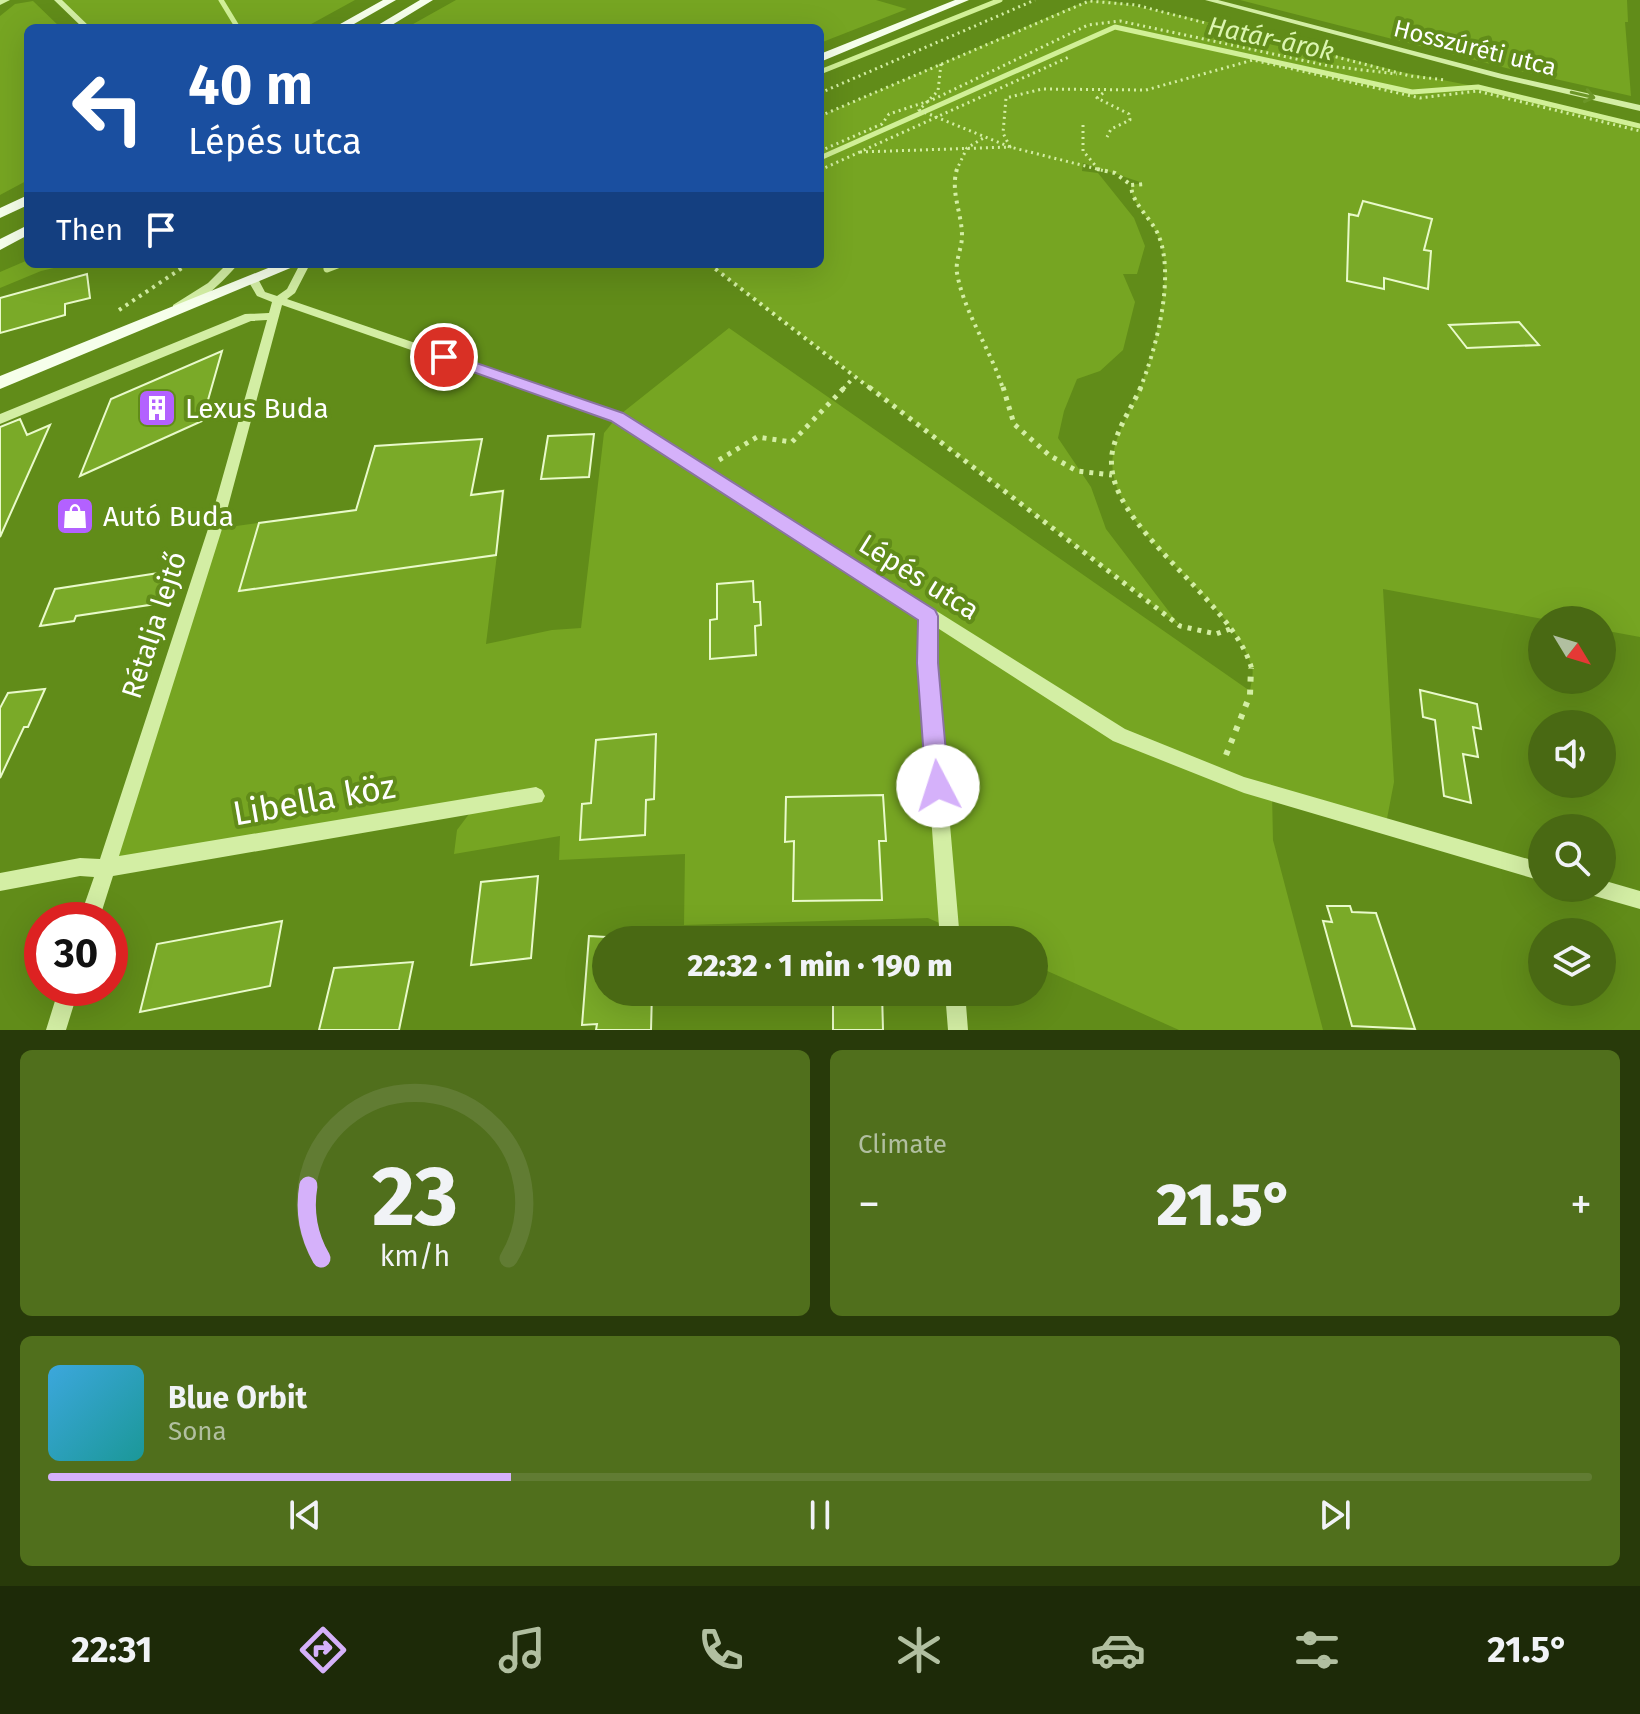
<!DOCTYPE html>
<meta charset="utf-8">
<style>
body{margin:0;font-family:"Fira Sans",sans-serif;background:#506f1c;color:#f1f3f6;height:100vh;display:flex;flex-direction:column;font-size:30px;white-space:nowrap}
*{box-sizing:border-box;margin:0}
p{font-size:26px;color:#b1bfa0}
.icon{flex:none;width:44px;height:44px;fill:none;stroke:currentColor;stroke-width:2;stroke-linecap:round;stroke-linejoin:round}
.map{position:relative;height:1030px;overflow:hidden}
.sheet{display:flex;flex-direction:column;gap:20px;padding:20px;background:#283a0a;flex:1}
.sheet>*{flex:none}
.hud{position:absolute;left:24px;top:24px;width:800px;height:244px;border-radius:12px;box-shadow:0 8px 32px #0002;background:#1a4fa0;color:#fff;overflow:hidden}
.needle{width:52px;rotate:128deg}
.controls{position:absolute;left:1528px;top:606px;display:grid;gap:16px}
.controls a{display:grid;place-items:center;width:88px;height:88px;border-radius:50%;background:#496913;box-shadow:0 8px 32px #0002;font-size:40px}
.speed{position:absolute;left:24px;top:902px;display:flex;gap:16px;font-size:40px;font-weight:700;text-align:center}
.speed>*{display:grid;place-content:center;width:104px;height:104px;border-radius:50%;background:#496913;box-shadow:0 8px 32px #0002;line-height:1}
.speed .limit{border:12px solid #d22;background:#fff;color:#111}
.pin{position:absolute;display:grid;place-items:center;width:68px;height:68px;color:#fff;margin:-34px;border:4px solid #fff;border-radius:50%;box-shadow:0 2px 8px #0007}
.me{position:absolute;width:88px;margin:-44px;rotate:355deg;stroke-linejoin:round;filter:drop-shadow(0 0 6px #0008)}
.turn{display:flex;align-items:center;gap:28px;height:168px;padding:0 32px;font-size:36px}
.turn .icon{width:104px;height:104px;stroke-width:2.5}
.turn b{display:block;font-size:56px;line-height:68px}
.then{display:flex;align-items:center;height:76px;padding:0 32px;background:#0003;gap:16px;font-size:30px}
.big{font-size:60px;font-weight:800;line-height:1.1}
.sheet .tile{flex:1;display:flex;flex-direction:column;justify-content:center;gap:12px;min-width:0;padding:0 28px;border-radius:12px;background:#506f1c}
.sheet .dial{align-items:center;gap:0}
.dial svg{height:208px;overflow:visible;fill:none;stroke:#617c33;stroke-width:7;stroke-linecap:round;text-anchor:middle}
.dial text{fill:#f1f3f6;stroke:none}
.song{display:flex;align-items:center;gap:24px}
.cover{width:96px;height:96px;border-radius:12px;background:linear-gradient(135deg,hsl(200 70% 55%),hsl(180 70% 35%))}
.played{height:8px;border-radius:4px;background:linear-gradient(90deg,#d5b1fa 30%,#617c33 30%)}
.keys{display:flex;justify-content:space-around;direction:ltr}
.heat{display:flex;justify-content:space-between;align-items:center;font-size:44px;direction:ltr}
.sheet .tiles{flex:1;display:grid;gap:20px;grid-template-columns:1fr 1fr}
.tile:last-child{grid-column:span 2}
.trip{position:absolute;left:592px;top:926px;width:456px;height:80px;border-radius:40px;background:#496913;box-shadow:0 8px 32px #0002;font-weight:800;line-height:80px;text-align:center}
.dock{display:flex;height:128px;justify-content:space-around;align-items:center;background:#1d2a08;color:#b1bfa0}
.dock .icon{width:56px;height:56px}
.dock .on{color:#d5b1fa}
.dock b{font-size:36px;color:#f1f3f6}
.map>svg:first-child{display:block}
.green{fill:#76a522}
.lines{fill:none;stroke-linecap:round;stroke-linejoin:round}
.stream-far1{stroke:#d1f097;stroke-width:5}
.stream{stroke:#d1f097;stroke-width:7}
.building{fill:#7aaa28;stroke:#e9faca;stroke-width:2}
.path-far3{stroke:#d3eea4;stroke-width:3;stroke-dasharray:2 4;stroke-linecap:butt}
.path-far2{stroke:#d3eea4;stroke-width:4;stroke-dasharray:3 5;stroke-linecap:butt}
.path-far1{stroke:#d3eea4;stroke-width:5;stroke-dasharray:4 6;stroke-linecap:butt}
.path{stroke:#d3eea4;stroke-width:6;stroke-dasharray:5 8;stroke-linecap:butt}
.minor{fill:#d3eea4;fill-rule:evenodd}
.major{fill:#f6ffeb;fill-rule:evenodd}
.oneway{stroke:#6c9627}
.route{fill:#d5b1fa;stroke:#8a73a2;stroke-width:2}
.labels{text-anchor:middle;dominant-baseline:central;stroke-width:8;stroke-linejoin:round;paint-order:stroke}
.far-street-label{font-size:24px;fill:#fff;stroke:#618c19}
.far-water-label{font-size:26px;font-style:italic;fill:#dcf5b0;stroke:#618c19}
.poi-label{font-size:28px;fill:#fff;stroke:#618c19;text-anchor:start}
.street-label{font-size:28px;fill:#fff;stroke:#618c19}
.near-street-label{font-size:34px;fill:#fff;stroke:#618c19}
</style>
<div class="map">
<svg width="1640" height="1030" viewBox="0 0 1640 1030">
<rect width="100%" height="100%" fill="#618c19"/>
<path class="green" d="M58,0H355L304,28H87Z
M456,0H876L907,9L820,43V28H406Z
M1106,0L1188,17L1397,71L1478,87L1640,126V637L1602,630V620H1548L1383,589L1394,782L1385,829L1272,794L1273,840L1323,1030H1179L1034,965V940H978L928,918L684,925L685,854L559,860L560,836L454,854L457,830L475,806L104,868L215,529L505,489L486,644L552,630L581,628L604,433L617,417L729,328L1250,691C1251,683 1254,674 1252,667C1232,602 1143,554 1117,488C1101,447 1131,417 1143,380C1150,362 1155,341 1159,321C1164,292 1170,260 1156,232C1149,217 1130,203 1131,185L1143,183L1083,163L1082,171L1098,173L1134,218L1145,246L1137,274H1123L1135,302L1123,350L1100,371L1077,379L1064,411L1058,438L1091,487L1106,529L1180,626L709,264H820V116L1071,7L1089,1Z
M1240,0H1627L1628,22H1625L1631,96L1506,68Z
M33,1L61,28H28V180L0,195V16L15,4Z
M28,260V264H71L41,271L0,288V272Z"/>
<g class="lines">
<path class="stream-far1" d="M221,0L238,28
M820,72L1000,0
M820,158L1115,27L1412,92L1478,87L1640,126"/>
<path class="stream" d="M327,269L340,264"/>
</g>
<path class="building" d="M1363,201L1432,219L1424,250L1431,251L1428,289L1384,278V289L1347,281L1349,214L1358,216Z
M87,274L90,298L65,304V315L0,333V298Z
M1519,322L1539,345L1467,348L1449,325Z
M222,351L202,421L80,476L111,399Z
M20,419L27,435L50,425L0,537V427Z
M594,434L589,477L541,479L548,436Z
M482,439L471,495L503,491L496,555L239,591L259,523L356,510L375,446Z
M178,570L169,602L76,616L74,621L40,626L55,589Z
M753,581L754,602H760L761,625L755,626L756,655L710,659V620L717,619V584Z
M45,689L28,727H24L0,778V708L8,693Z
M1420,690L1477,704L1481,729L1473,727L1478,757L1463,754L1471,803L1444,796L1435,720L1423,717Z
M656,734L654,799L646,800L645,835L580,840L582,804L591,803L596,740Z
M883,795L886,841H879L882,900L793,901L794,841L785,842L786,797Z
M538,876L531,958L471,965L481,882Z
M1327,906H1350L1352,912L1376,913L1415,1029L1352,1026L1323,921L1332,922Z
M282,921L270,986L140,1012L157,944Z
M589,936L606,937V992H652L651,1030H596L597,1024L582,1025Z
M413,962L399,1030H319L334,968Z
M833,992H882L883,1030H833Z"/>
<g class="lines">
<path class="path-far3" d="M941,64L938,91L919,110L1010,147L1105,171
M820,93L1035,0
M1103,93L1097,98L1129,114L1130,120L1111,129L1107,137
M820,116L1089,1L1136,5L1410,76L1446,80
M1083,125V151L1095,165
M820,151L882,124L889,114L932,100L1088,25L1120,21L1329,66L1397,74
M860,152L1010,147L1003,133L1006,98L1042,89L1146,90L1253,60L1420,98L1477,91L1640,131
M820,170L1069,57
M956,171L967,148L985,137"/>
<path class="path-far2" d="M957,169C950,192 962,213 962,236C962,248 955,261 957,273C964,313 991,350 1003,389
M1097,169L1115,173L1131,185
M820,170L823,169
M709,264L871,389
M119,310L188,264
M843,389L854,377
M1140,389C1156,349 1176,276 1158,234C1151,219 1137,208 1132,192L1131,185L1145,184"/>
<path class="path-far1" d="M869,387L1180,626L1216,634L1230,629
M1003,387L1014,424L1049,455L1077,471L1112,475
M1141,387C1131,409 1116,430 1112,454C1102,526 1234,598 1252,670
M719,460L757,437L792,442L845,387"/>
<path class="path" d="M1226,755L1250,695L1251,668"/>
<path class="minor" d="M0,0H10L0,5Z
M54,0H62L91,28H83Z
M1205,0H1218L1502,74L1640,105V111L1498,78Z
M227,264H238C226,279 193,312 173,311V305L208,283Z
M300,264H310L295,293L287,299L622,414L1125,729L1244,777L1542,863V881L1244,793L1113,741L936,627V663L960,940H940L920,663V617L612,420L282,305L222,529L119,856L536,787L542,790L545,796L542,802L113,876L99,920H79L94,877L80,876L0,891V873L80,858L100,859L208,529L267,320L251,321L0,424V414L245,314L269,313L272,302L257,296L247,279L249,277H257L265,292L277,296L287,289Z
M1602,880L1640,891V909L1591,895L1589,888H1602Z
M59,988H79L66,1030H46Z
M945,992H965L968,1030H948Z"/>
<path class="major" d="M383,0H396L347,28H333Z
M420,0H433L387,28H373Z
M955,0H969L820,62V54Z
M28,195V205L0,218V208Z
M28,225V235L0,250V239Z
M278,264H300L0,389V376Z"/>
</g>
<defs><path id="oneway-shaft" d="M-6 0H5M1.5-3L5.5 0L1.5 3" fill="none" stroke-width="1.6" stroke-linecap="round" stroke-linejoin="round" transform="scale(2)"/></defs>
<use class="oneway" href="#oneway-shaft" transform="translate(1583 95) rotate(13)"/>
<path class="route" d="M444,352L623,413L935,610L938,616V663L949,786L946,794L938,797L930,794L926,786L917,663L918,620L611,421L439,360L436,357Z"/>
<defs>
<g id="building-square" transform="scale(2)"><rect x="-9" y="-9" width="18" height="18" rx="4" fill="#b361ff" stroke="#618c19"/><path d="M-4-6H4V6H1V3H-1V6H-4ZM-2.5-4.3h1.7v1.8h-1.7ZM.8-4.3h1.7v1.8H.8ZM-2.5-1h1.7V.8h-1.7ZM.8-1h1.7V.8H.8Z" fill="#fff"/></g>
<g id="shop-square" transform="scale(2)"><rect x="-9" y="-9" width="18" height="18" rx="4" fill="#b361ff" stroke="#618c19"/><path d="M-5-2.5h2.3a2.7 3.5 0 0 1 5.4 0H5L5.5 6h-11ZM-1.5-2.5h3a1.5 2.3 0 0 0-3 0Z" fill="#fff"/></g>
</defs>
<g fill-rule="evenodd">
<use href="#building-square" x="157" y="408"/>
<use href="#shop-square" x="75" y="516"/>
</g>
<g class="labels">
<g class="far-street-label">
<text transform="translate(1475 48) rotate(14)">Hosszúréti utca</text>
</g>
<g class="far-water-label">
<text transform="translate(1271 39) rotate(12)">Határ-árok</text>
</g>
<g class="poi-label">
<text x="185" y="408">Lexus Buda</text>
<text x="103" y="516">Autó Buda</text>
</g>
<g class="street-label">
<text transform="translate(919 577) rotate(32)">Lépés utca</text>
<text transform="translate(154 625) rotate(-72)">Rétalja lejtő</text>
</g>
<g class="near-street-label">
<text transform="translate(314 800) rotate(-10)">Libella köz</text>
</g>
</g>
</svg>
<div class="controls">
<a><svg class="needle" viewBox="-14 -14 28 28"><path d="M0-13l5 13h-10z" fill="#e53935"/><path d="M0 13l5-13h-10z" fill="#b1bfa0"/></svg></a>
<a><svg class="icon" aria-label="sound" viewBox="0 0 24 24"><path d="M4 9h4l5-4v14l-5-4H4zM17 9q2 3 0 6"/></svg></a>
<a><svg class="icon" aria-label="search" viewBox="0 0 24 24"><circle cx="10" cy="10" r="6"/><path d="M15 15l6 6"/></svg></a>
<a><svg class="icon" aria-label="layers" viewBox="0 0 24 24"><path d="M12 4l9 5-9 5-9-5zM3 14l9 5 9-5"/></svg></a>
</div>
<div class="speed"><div class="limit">30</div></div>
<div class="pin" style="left:444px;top:357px;background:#d93025"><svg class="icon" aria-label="arrive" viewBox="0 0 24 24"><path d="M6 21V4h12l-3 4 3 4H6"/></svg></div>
<svg class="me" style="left:938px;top:786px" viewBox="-20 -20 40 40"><circle r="19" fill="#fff"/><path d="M0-13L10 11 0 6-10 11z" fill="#d5b1fa"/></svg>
<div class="trip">22:32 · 1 min · 190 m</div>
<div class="hud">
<div class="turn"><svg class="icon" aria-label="left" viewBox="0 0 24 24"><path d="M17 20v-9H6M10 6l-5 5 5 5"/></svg><div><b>40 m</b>Lépés utca</div></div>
<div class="then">Then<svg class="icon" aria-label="arrive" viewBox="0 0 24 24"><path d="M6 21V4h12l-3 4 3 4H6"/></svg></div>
</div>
</div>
<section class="sheet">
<div class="tiles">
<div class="tile dial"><svg viewBox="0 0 100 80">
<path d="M14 69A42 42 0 1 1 86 69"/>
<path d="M14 69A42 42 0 0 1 9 41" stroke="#d5b1fa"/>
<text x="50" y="56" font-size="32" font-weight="700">23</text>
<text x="50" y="72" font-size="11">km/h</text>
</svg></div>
<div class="tile"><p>Climate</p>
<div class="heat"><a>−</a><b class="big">21.5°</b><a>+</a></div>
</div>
<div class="tile">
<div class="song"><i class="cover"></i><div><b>Blue Orbit</b><p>Sona</p></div></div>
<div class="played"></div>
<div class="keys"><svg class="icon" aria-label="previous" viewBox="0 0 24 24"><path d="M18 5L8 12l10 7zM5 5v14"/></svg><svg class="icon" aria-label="pause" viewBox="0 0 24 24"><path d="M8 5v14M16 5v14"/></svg><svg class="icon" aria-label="next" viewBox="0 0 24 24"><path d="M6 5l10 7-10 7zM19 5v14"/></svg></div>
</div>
</div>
</section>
<nav class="dock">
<b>22:31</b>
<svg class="icon on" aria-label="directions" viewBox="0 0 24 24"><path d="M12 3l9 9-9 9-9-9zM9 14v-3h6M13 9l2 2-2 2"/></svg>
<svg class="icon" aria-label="music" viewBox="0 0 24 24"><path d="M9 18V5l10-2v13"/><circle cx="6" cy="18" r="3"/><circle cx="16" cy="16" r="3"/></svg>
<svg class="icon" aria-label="phone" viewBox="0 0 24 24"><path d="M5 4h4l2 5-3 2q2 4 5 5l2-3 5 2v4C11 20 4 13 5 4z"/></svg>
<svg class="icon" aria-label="climate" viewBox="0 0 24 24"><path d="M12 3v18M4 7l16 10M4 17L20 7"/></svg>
<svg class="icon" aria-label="car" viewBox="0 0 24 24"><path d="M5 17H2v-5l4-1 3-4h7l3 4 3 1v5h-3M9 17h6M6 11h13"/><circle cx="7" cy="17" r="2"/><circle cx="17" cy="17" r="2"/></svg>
<svg class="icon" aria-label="filters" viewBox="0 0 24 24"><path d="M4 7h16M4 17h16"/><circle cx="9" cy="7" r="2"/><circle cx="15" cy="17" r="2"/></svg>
<b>21.5°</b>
</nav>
